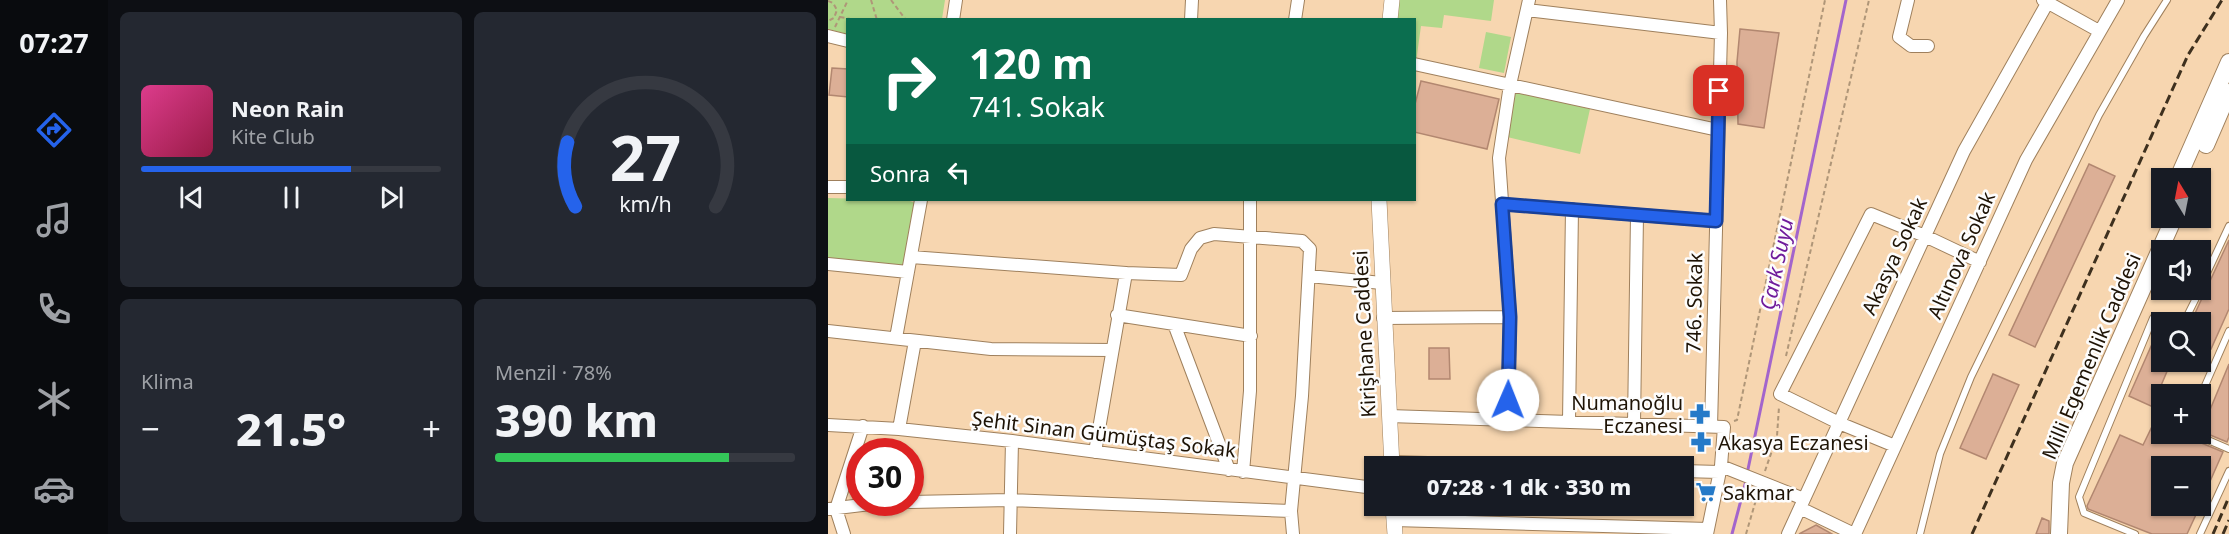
<!DOCTYPE html>
<html lang="tr">
<meta charset="utf-8">
<style>
body{margin:0;font-family:"Noto Sans",sans-serif;background:#242831;color:#f1f3f6;height:100vh;display:flex;flex-direction:column;font-size:22px;white-space:nowrap}
*{box-sizing:border-box;margin:0}
p{font-size:20px;color:#9ea1a6}
.icon{flex:none;width:33px;height:33px;fill:none;stroke:currentColor;stroke-width:2;stroke-linecap:round;stroke-linejoin:round}
.map{position:relative;flex:1;overflow:hidden}
.panel{display:flex;flex-direction:column;gap:12px;padding:12px;background:#0d0f14;width:720px}
.panel>*{flex:none}
.banner{position:absolute;left:18px;top:18px;width:570px;height:183px;border-radius:0px;box-shadow:0 2px 4px #0004;background:#0b6e4f;color:#fff;overflow:hidden}
.needle{width:39px;rotate:350deg}
.fabs{position:absolute;left:1323px;top:168px;display:grid;gap:12px}
.fabs a{display:grid;place-items:center;width:60px;height:60px;border-radius:0px;background:#171b24;box-shadow:0 2px 4px #0004;font-size:30px}
.speed{position:absolute;left:18px;top:438px;display:flex;gap:12px;font-size:30px;font-weight:700;text-align:center}
.speed>*{display:grid;place-content:center;width:78px;height:78px;border-radius:50%;background:#171b24;box-shadow:0 2px 4px #0004;line-height:1}
.speed .limit{border:9px solid #d22;background:#fff;color:#111}
.pin{position:absolute;display:grid;place-items:center;width:51px;height:51px;color:#fff;margin:-26px;border-radius:12px;box-shadow:0 3px 9px #0006}
.me{position:absolute;width:66px;margin:-33px;rotate:1deg;stroke-linejoin:round;filter:drop-shadow(0 0 4px #0008)}
.turn{display:flex;align-items:center;gap:21px;height:126px;padding:0 24px;font-size:27px}
.turn .icon{width:78px;height:78px;stroke-width:2.5}
.turn b{display:block;font-size:42px;line-height:51px}
.then{display:flex;align-items:center;height:57px;padding:0 24px;background:#0003;gap:12px;font-size:22px}
.big{font-size:45px;font-weight:800;line-height:1.1}
.panel .tile{flex:1;display:flex;flex-direction:column;justify-content:center;gap:9px;min-width:0;padding:0 21px;border-radius:9px;background:#242831}
.panel .dial{align-items:center;gap:0}
.dial svg{height:156px;overflow:visible;fill:none;stroke:#363941;stroke-width:7;stroke-linecap:round;text-anchor:middle}
.dial text{fill:#f1f3f6;stroke:none}
.song{display:flex;align-items:center;gap:18px}
.cover{width:72px;height:72px;border-radius:9px;background:linear-gradient(135deg,hsl(330 70% 55%),hsl(340 70% 35%))}
.played{height:6px;border-radius:3px;background:linear-gradient(90deg,#2563eb 70%,#363941 70%)}
.keys{display:flex;justify-content:space-around;direction:ltr}
.heat{display:flex;justify-content:space-between;align-items:center;font-size:33px;direction:ltr}
.charge{height:9px;border-radius:4px;background:linear-gradient(90deg,#34c759 78%,#363941 0)}
.panel .tiles{flex:1;display:grid;gap:12px;grid-template-columns:repeat(2,1fr)}
.trip{position:absolute;left:536px;top:456px;width:330px;height:60px;border-radius:0px;background:#171b24;box-shadow:0 2px 4px #0004;font-weight:800;line-height:60px;text-align:center}
main{display:flex;flex:1;min-height:0}
.tabs{display:flex;flex-direction:column;width:108px;justify-content:space-around;align-items:center;background:#090b0e;color:#9ea1a6}
.tabs .icon{width:42px;height:42px}
.tabs .selected{color:#2563eb}
.tabs b{font-size:27px;color:#f1f3f6}
.map>svg:first-child{display:block}
.green{fill:#b0d88a}
.lines{fill:none;stroke-linecap:round;stroke-linejoin:round}
.stream{stroke:#a365cc;stroke-width:3}
.building{fill:#dcaf96;stroke:#b28770;stroke-width:1.5}
.service-casing{stroke:#9f805d;stroke-width:8}
.minor-casing{stroke:#9f805d;stroke-width:14}
.tertiary-casing{stroke:#9f805d;stroke-width:16}
.secondary-casing{stroke:#9f805d;stroke-width:18}
.path{stroke:#af9678;stroke-width:2;stroke-dasharray:4.5 3;stroke-linecap:butt}
.service{stroke:#fff;stroke-width:6}
.minor{stroke:#fff;stroke-width:12}
.tertiary{stroke:#fff;stroke-width:15}
.secondary{stroke:#fff;stroke-width:16}
.rail{stroke:#3e301e;stroke-width:3;stroke-dasharray:9 4.5;stroke-linecap:butt}
.route-casing{stroke:#184099;stroke-width:15}
.route{stroke:#2563eb;stroke-width:10}
.labels{text-anchor:middle;dominant-baseline:central;stroke-width:5;stroke-linejoin:round;paint-order:stroke}
.street-label{font-size:20px;fill:#1e1305;stroke:#fdfdfd}
.poi-label{font-size:20px;fill:#1e1305;stroke:#fdfdfd;text-anchor:start}
.water-label{font-size:21px;font-style:italic;fill:#701c9b;stroke:#fdfdfd}
</style>
<main>
<nav class="tabs">
<b>07:27</b>
<svg class="icon selected" aria-label="directions" viewBox="0 0 24 24"><path d="M12 3l9 9-9 9-9-9zM9 14v-3h6M13 9l2 2-2 2"/></svg>
<svg class="icon" aria-label="music" viewBox="0 0 24 24"><path d="M9 18V5l10-2v13"/><circle cx="6" cy="18" r="3"/><circle cx="16" cy="16" r="3"/></svg>
<svg class="icon" aria-label="phone" viewBox="0 0 24 24"><path d="M5 4h4l2 5-3 2q2 4 5 5l2-3 5 2v4C11 20 4 13 5 4z"/></svg>
<svg class="icon" aria-label="climate" viewBox="0 0 24 24"><path d="M12 3v18M4 7l16 10M4 17L20 7"/></svg>
<svg class="icon" aria-label="car" viewBox="0 0 24 24"><path d="M5 17H2v-5l4-1 3-4h7l3 4 3 1v5h-3M9 17h6M6 11h13"/><circle cx="7" cy="17" r="2"/><circle cx="17" cy="17" r="2"/></svg>
</nav>
<section class="panel">
<div class="tiles">
<div class="tile">
<div class="song"><i class="cover"></i><div><b>Neon Rain</b><p>Kite Club</p></div></div>
<div class="played"></div>
<div class="keys"><svg class="icon" aria-label="previous" viewBox="0 0 24 24"><path d="M18 5L8 12l10 7zM5 5v14"/></svg><svg class="icon" aria-label="pause" viewBox="0 0 24 24"><path d="M8 5v14M16 5v14"/></svg><svg class="icon" aria-label="next" viewBox="0 0 24 24"><path d="M6 5l10 7-10 7zM19 5v14"/></svg></div>
</div>
<div class="tile dial"><svg viewBox="0 0 100 80">
<path d="M14 69A42 42 0 1 1 86 69"/>
<path d="M14 69A42 42 0 0 1 10 36" stroke="#2563eb"/>
<text x="50" y="56" font-size="32" font-weight="700">27</text>
<text x="50" y="72" font-size="11">km/h</text>
</svg></div>
<div class="tile"><p>Klima</p>
<div class="heat"><a>−</a><b class="big">21.5°</b><a>+</a></div>
</div>
<div class="tile"><p>Menzil · 78%</p><b class="big">390 km</b><div class="charge"></div></div>
</div>
</section>
<div class="map">
<svg width="1401" height="534" viewBox="0 0 1401 534">
<rect width="100%" height="100%" fill="#f7d6b0"/>
<path class="green" d="M0,0H117L114,19L20,20L19,34L0,29Z
M568,0H666L663,21L616,15L614,28L593,26L588,62H586V20H565Z
M658,32L683,37L676,73L651,68Z
M685,91L762,109L752,154L675,136Z
M0,198L79,200L87,203L79,269L0,261Z"/>
<g class="lines">
<path class="stream" d="M919,474L1018,0
M904,534L918,481"/>
</g>
<path class="building" d="M912,29L951,33L936,128L910,124L909,62Z
M4,68L20,69V97L1,95Z
M593,81L671,99L659,149L586,132V108Z
M1261,164L1287,176L1207,347L1181,335Z
M1401,240V309L1383,349L1372,344V322H1363Z
M1332,326L1334,327V362H1343L1332,388L1334,389V434H1358L1364,439L1395,452L1372,504V466H1334V506H1372L1359,534H1324L1260,509L1259,506L1292,435L1315,445L1332,410L1301,396Z
M601,348H621L622,379H601Z
M1401,364V437L1399,442L1375,432L1381,419L1379,417Z
M1165,374L1191,385L1158,459L1132,448Z
M1214,518L1221,521V534H1208Z
M988,525L1004,534H971Z"/>
<g class="lines">
<g class="service-casing">
<path id="service" d="M1372,288L1401,226
M1356,322L1372,290
M1372,397L1401,331
M1366,434L1401,449
M1092,534L1112,454L1143,377L1271,115L1316,36L1339,0
M1307,534L1256,513L1251,497L1325,318L1335,322
M1372,534L1401,471"/>
</g>
<g class="minor-casing">
<path id="minor" d="M1080,0L1071,37L1083,46H1100
M1215,0L1271,31
M699,10L893,33
M125,20L128,0
M363,20L364,0
M467,20L470,0
M0,36L20,41
M586,64L890,130
M0,187H20
M674,204L888,221
M83,257L298,273L353,275L363,249L372,238L386,234L474,241L482,249L474,396L463,511L465,534
M0,264L80,272
M481,276L554,283
M289,315L423,336
M555,318L682,317
M346,324L401,470
M0,331L163,349L284,350
M68,338L93,200
M561,416L896,427L893,466L879,534
M680,420L682,317L671,158L682,85L701,0
M741,422L744,209
M806,424L809,215
M0,425L71,429L184,441L546,488
M883,427L893,33L892,0
M71,429L87,341
M1067,446L1011,423L952,394L1043,214L1097,236L1152,262
M267,452L298,273
M564,462L711,466
M893,466L976,499
M855,471L891,472
M415,472L422,391V200
M82,502L182,500L463,511
M972,508L1026,534
M1,509L59,502
M566,520L880,529
M16,534L8,509L35,426
M182,534L184,441
M960,534L1136,151L1221,0
M1027,534L1198,160L1290,0"/>
</g>
<g class="tertiary-casing">
<path id="tertiary" d="M562,20L564,0
M551,200L564,466
M565,506L567,534"/>
</g>
<g class="secondary-casing">
<path id="secondary" d="M1378,145L1401,92
M1350,178L1401,62
M1231,534L1233,483L1237,463L1346,218"/>
</g>
<path class="path" d="M43,0L49,20
M63,0L78,20
M0,1L5,3L9,10L6,18L0,21
M12,17L28,20
M7,27L20,0
M958,356L1041,0
M906,421L909,420L997,0
M937,471L949,436L951,407
M918,534L930,493"/>
<use href="#service" class="service"/>
<use href="#minor" class="minor"/>
<use href="#tertiary" class="tertiary"/>
<use href="#secondary" class="secondary"/>
<path class="rail" d="M1144,534L1360,55L1394,0
M1385,534L1401,497
M1395,534L1401,520"/>
</g>
<g class="lines">
<g class="route-casing">
<path id="route" d="M680,400L682,317L674,204L888,221L891,91"/>
</g>
<use href="#route" class="route"/>
</g>
<defs>
<g id="pharmacy-bare" transform="scale(1.62)"><path d="M-2-6h4v4h4v4h-4v4h-4v-4h-4v-4h4Z" fill="#257ac8" stroke="#fdfdfd" stroke-width="2.5" paint-order="stroke"/></g>
<g id="supermarket-bare" transform="scale(1.62)"><path d="M-6-5.5h2.5l.6 2H6L4.5 2H-2.5L-4.4-4H-6ZM-1.5 3.2a1.3 1.3 0 1 0 .1 0ZM3 3.2a1.3 1.3 0 1 0 .1 0Z" fill="#257ac8" stroke="#fdfdfd" stroke-width="2.5" paint-order="stroke"/></g>
</defs>
<g fill-rule="evenodd">
<use href="#pharmacy-bare" x="872" y="414"/>
<use href="#pharmacy-bare" x="873" y="442"/>
<use href="#supermarket-bare" x="878" y="492"/>
</g>
<g class="labels">
<g class="street-label">
<text transform="translate(1133 255) rotate(-66)">Altınova Sokak</text>
<text transform="translate(1066 256) rotate(-65)">Akasya Sokak</text>
<text transform="translate(866 303) rotate(-89)">746. Sokak</text>
<text transform="translate(536 334) rotate(-93)">Kirişhane Caddesi</text>
<text transform="translate(1263 356) rotate(-67)">Milli Egemenlik Caddesi</text>
<text transform="translate(276 434) rotate(7)">Şehit Sinan Gümüştaş Sokak</text>
</g>
<g class="poi-label">
<text x="855" y="402" text-anchor="end">Numanoğlu<tspan x="855" dy="23">Eczanesi</tspan></text>
<text x="890" y="442">Akasya Eczanesi</text>
<text x="895" y="492">Sakmar</text>
</g>
<g class="water-label">
<text transform="translate(948 264) rotate(-78)">Çark Suyu</text>
</g>
</g>
</svg>
<div class="fabs">
<a><svg class="needle" viewBox="-14 -14 28 28"><path d="M0-13l5 13h-10z" fill="#e53935"/><path d="M0 13l5-13h-10z" fill="#9ea1a6"/></svg></a>
<a><svg class="icon" aria-label="sound" viewBox="0 0 24 24"><path d="M4 9h4l5-4v14l-5-4H4zM17 9q2 3 0 6"/></svg></a>
<a><svg class="icon" aria-label="search" viewBox="0 0 24 24"><circle cx="10" cy="10" r="6"/><path d="M15 15l6 6"/></svg></a>
<a>+</a>
<a>−</a>
</div>
<div class="speed"><div class="limit">30</div></div>
<div class="pin" style="left:891px;top:91px;background:#d93025"><svg class="icon" aria-label="arrive" viewBox="0 0 24 24"><path d="M6 21V4h12l-3 4 3 4H6"/></svg></div>
<svg class="me" style="left:680px;top:400px" viewBox="-20 -20 40 40"><circle r="19" fill="#fff"/><path d="M0-13L10 11 0 6-10 11z" fill="#2563eb"/></svg>
<div class="trip">07:28 · 1 dk · 330 m</div>
<div class="banner">
<div class="turn"><svg class="icon" aria-label="right" viewBox="0 0 24 24"><path d="M7 20v-9h11M14 6l5 5-5 5"/></svg><div><b>120 m</b>741. Sokak</div></div>
<div class="then">Sonra<svg class="icon" aria-label="left" viewBox="0 0 24 24"><path d="M17 20v-9H6M10 6l-5 5 5 5"/></svg></div>
</div>
</div>
</main>
